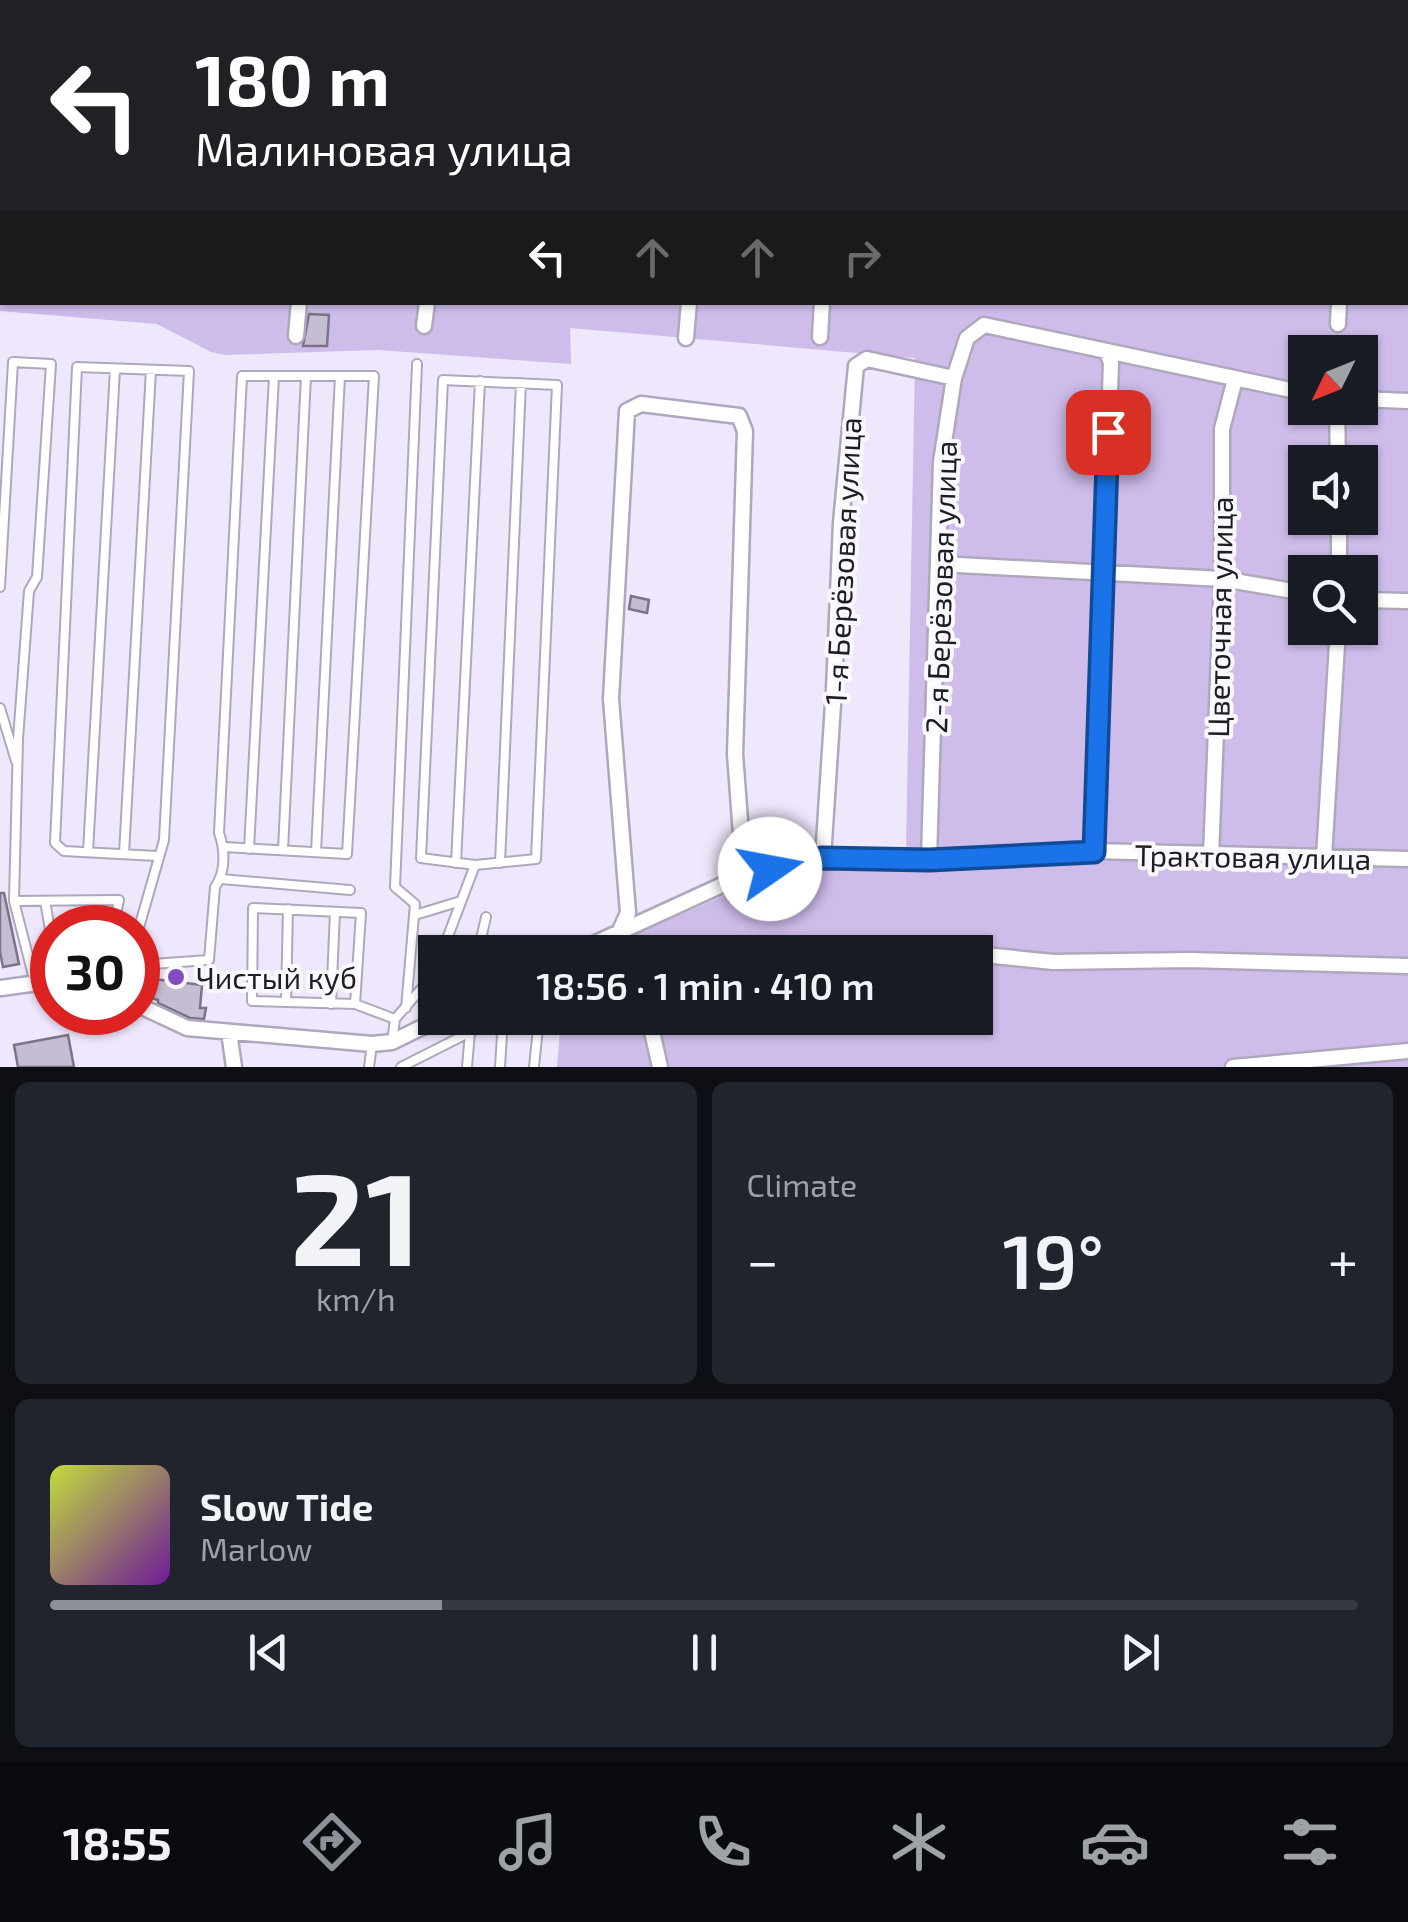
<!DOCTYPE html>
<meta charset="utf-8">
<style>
body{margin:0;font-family:"Exo 2",sans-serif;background:#20242c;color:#f1f3f6;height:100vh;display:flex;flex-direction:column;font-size:38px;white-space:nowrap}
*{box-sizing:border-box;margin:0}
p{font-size:32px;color:#9ea1a6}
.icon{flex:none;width:55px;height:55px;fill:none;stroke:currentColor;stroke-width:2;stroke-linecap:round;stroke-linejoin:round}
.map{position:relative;height:1067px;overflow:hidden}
.side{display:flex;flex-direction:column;gap:15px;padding:15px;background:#0d0f14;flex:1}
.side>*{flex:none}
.banner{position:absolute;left:0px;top:0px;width:1410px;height:305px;box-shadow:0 2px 8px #0004;background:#202124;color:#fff;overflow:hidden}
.needle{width:65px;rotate:227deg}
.tools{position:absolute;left:1288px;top:335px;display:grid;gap:20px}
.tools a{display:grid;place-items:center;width:90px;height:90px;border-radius:0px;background:#171b24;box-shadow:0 2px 8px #0004;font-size:50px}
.speed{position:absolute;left:30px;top:905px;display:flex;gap:20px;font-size:50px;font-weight:700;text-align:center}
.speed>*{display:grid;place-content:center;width:130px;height:130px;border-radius:50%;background:#171b24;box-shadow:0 2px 8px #0004;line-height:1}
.speed .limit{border:15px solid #d22;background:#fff;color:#111}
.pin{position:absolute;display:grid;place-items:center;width:85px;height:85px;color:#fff;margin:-42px;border-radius:20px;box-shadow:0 5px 15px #0006}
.me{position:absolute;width:110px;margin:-55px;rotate:78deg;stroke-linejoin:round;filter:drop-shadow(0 0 8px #0008)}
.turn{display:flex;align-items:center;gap:35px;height:210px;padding:0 30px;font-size:45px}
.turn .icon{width:130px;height:130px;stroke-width:2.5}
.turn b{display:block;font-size:70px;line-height:85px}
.lanes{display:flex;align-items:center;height:95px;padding:0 30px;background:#0003;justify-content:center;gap:50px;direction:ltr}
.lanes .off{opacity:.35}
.big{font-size:75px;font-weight:600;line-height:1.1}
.side .card{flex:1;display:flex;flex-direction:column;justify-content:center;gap:15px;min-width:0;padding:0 35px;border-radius:15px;background:#20242c}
.side .dial{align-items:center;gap:0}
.dial b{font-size:130px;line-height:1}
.song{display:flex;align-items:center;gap:30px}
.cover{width:120px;height:120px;border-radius:15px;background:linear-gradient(135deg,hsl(70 70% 55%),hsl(280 70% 35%))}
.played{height:10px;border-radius:5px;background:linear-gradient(90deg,#8c9099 30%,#363941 30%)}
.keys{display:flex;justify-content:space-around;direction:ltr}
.heat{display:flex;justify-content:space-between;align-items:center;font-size:55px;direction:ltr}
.side .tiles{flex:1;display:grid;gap:15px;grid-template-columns:1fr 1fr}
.card:last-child{grid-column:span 2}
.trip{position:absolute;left:418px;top:935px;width:575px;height:100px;border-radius:0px;background:#171b24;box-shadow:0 2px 8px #0004;font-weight:600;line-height:100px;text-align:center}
.menu{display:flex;height:160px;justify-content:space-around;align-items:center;background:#090b0e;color:#9ea1a6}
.menu .icon{width:70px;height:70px}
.menu .on{color:#8c9099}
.menu b{font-size:45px;color:#f1f3f6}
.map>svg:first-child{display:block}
.green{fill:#cebcea;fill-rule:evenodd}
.building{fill:#c5bdd2;stroke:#7b7486;stroke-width:2.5}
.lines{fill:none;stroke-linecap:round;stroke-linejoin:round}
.service-casing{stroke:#afa8bc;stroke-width:12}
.minor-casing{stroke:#afa8bc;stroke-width:19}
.service{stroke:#fff;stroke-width:8}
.minor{stroke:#fff;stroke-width:14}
.route-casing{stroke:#114b97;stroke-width:25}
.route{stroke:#1a73e8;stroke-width:18}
.poi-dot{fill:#834bc2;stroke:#f9f8fc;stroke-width:4}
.labels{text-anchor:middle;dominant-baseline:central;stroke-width:8;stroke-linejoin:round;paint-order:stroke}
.street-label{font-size:30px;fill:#1f1c24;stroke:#f9f8fc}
.poi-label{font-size:30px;fill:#1f1c24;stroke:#f9f8fc;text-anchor:start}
</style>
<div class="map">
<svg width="1408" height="1067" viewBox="0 0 1408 1067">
<rect width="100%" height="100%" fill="#efe7fc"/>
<path class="green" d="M0,0H1408V1067H557L561,1018H975V952H595L817,855L906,849L915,358L570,328L571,364L378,350L225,355L211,352L157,324L0,311ZM2,2H1408V302H2ZM1305,352H1360V408H1305ZM1305,462H1360V518H1305ZM1305,572H1360V628H1305Z"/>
<path class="building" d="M309,314L329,315L327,346H303Z
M631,596L649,600L647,613L629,609Z
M0,893H4L19,964L3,967L0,952Z
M138,977L202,985L200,1008H206L204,1019L190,1018L158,1003V1000L142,995L138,992Z
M68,1035L74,1067H18L14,1045Z"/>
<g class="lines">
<g class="service-casing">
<path id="service" d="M443,380L557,385L536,859L475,865L421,858Z
M0,587L13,362L51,364L37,577L29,591L18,739L14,901L35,983
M0,708L16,761
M249,849L274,376
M283,850L306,376
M88,852L115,369
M316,852L340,376
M124,854L151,370
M456,863L480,381
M500,863L521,383
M221,879L350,890
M14,901L119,900L113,928
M45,901L52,941
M415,915L461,901
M138,931L164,840L189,371L77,367L55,843L64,851L157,856
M442,952L475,865
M478,952L486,917
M138,965L209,960L215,887C226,872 225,850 219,833L242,376H374L347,854L224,847
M286,1002L288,909
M331,1004L335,912
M355,1004L361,913L253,908L252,1001L355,1004L395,1019
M406,1008L415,904L395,887L417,364
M392,1042L395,1019L435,973
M369,1067L372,1044
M401,1067L498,1018
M467,1067L470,1032
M500,1067L503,1018
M534,1067L539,1018"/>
</g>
<g class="minor-casing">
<path id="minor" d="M57,2V0
M195,2L196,0
M322,2L323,0
M453,2V0
M584,2V0
M712,2V0
M848,2V0
M969,2V0
M1027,2V0
M1192,2V0
M1362,2V0
M0,294H2
M1338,324L1339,302
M424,326L427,302
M296,336L299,302
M820,337L822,302
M686,338L689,302
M1360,399L1408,401
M1337,408L1338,462
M1339,518V572
M940,564L1222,579L1305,593
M1360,600L1408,601
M1094,851L1111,363L1107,352
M1211,856L1222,579V429L1235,379
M1324,857L1338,628
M823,858L834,689L841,523L856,366L867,359L954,378
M929,859L941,462L954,378L967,338L984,325L1305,393
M618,935L628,913L611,699L627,411L641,404L739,416L745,431L735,754L744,875
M618,935L629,952
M576,952L744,875L823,858L929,859L1094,851L1408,859
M975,954L1053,962L1189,960L1408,966
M1,988L52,981
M138,1005L187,1028L372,1044L392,1042L441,1018
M649,1018L660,1067
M229,1032L234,1067
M1233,1067L1408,1051"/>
</g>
<use href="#service" class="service"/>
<use href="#minor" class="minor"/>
</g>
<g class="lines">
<g class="route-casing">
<path id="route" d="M770,869L822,858L929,860L1094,852L1108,432"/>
</g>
<use href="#route" class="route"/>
</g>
<circle class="poi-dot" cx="176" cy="977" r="10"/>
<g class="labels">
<g class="street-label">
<text transform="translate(842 561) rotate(-87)">1-я Берёзовая улица</text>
<text transform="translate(940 587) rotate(-88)">2-я Берёзовая улица</text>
<text transform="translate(1219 617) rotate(-89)">Цветочная улица</text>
<text transform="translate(1253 856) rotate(1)">Трактовая улица</text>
</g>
<g class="poi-label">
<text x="196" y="977">Чистый куб</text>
</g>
</g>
</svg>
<div class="tools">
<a><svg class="needle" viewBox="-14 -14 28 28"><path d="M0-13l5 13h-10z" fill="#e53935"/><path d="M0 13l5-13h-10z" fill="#9ea1a6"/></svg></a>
<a><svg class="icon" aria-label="sound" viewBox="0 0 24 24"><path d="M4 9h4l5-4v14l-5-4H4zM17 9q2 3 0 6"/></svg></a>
<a><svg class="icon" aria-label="search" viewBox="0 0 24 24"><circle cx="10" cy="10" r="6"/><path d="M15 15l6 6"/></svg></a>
</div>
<div class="speed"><div class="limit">30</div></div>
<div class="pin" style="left:1108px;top:432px;background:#d93025"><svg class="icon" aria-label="arrive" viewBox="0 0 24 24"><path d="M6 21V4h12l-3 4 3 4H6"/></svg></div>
<svg class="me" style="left:770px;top:869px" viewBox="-20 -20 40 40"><circle r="19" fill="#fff"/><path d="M0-13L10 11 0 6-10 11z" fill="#1a73e8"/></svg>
<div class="trip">18:56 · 1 min · 410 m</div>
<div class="banner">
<div class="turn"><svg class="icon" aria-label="left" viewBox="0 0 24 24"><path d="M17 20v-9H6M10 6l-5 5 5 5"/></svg><div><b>180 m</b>Малиновая улица</div></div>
<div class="lanes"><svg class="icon" aria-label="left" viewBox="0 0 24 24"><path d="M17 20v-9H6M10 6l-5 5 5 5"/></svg><svg class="icon off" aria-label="ahead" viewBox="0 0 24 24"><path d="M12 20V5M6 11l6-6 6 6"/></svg><svg class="icon off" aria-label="ahead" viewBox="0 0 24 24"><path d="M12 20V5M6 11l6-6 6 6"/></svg><svg class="icon off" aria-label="right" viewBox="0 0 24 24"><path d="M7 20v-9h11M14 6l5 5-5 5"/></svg></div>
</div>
</div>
<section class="side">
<div class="tiles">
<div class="card dial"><b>21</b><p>km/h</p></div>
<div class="card"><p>Climate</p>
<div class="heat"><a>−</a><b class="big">19°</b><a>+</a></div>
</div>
<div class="card">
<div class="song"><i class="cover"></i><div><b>Slow Tide</b><p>Marlow</p></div></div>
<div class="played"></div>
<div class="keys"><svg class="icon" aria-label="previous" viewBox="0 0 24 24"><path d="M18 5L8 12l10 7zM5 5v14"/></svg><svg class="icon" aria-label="pause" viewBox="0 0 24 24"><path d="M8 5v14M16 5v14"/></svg><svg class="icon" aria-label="next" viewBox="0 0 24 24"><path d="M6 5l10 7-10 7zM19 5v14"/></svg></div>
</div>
</div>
</section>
<nav class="menu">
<b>18:55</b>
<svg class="icon on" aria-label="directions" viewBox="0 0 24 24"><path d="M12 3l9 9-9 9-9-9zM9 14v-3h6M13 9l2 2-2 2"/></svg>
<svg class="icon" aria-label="music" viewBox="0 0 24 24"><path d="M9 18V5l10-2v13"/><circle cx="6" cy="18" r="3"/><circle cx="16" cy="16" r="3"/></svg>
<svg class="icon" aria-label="phone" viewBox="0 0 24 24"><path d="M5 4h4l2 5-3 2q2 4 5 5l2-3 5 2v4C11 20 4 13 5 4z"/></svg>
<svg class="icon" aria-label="climate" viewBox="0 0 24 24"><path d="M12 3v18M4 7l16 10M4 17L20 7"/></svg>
<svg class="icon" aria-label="car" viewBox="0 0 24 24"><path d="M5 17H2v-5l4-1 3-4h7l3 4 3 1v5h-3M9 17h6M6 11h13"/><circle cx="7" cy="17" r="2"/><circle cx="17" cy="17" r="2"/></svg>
<svg class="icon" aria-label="filters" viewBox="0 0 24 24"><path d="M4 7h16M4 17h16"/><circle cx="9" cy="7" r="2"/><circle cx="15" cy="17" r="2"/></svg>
</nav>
